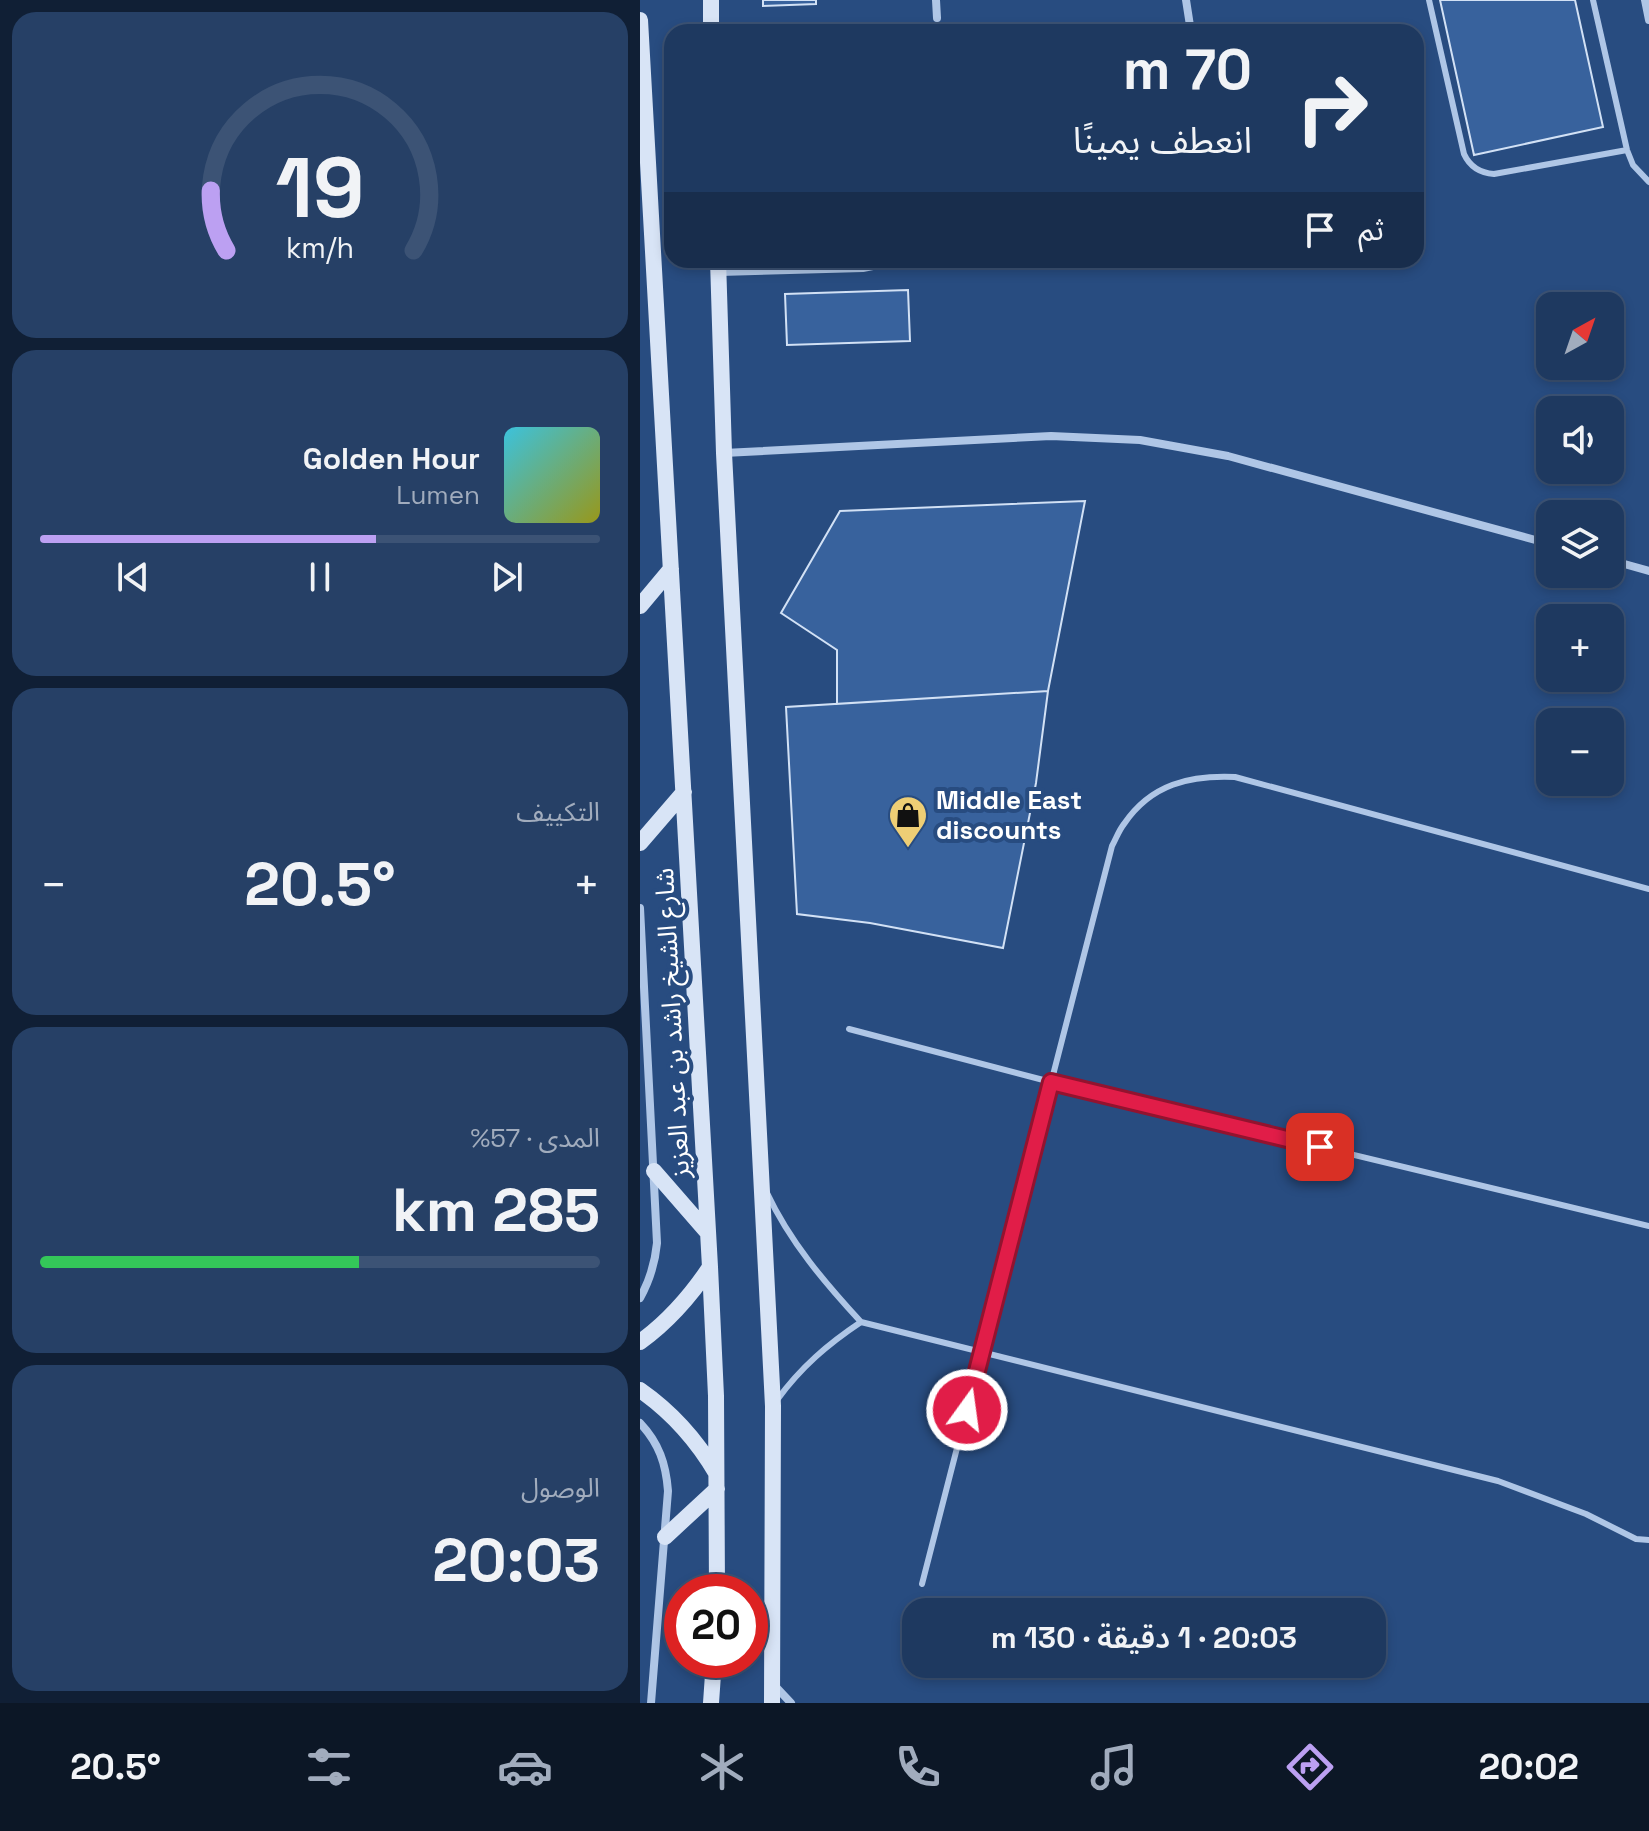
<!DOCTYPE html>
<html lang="ar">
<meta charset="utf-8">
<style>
body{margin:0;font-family:"Space Grotesk","Noto Sans Arabic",sans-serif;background:#264066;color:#f1f3f6;direction:rtl;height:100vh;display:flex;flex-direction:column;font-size:30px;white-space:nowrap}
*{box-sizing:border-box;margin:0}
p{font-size:26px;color:#a1acbd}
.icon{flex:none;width:44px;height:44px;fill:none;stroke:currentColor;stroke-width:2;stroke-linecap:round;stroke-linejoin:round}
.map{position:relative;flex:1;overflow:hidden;direction:ltr}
.panel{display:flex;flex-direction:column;gap:12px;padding:12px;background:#101f35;width:640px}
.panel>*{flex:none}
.hud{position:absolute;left:24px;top:24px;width:760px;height:244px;border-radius:24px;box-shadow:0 4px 12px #0003,0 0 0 2px #3c5375;direction:rtl;background:#1e3960;color:#f1f3f6;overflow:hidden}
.needle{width:52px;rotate:40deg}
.fabs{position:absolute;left:896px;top:292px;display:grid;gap:16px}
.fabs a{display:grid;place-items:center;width:88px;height:88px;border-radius:16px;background:#1e3960;box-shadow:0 4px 12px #0003,0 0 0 2px #3c5375;font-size:40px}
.speed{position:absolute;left:24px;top:1574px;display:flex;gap:16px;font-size:40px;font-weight:700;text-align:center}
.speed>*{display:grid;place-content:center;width:104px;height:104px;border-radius:50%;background:#1e3960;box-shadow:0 4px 12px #0003,0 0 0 2px #3c5375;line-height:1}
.speed .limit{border:12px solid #d22;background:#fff;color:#111}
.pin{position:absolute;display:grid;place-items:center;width:68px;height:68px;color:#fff;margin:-34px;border-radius:16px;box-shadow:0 4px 12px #0006}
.me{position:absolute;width:88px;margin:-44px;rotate:14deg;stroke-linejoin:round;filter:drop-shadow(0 0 6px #0008)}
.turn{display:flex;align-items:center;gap:28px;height:168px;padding:0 40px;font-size:36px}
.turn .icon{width:104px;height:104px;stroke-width:2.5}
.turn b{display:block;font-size:56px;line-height:68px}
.then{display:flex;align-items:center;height:76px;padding:0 40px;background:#0003;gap:16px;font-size:30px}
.big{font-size:60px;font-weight:600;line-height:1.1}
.panel .widget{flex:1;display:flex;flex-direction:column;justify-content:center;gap:12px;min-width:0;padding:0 28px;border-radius:24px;background:#264066}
.panel .dial{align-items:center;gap:0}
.dial svg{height:208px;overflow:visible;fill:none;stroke:#3c5375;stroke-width:7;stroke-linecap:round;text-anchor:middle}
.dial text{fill:#f1f3f6;stroke:none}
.song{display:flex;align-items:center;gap:24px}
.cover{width:96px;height:96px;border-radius:12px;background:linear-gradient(135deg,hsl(190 70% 55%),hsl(60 70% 35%))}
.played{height:8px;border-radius:4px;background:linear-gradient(90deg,#bca0f2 60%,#3c5375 60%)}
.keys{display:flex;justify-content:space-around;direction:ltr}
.heat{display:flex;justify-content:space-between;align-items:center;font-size:44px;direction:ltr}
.charge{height:12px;border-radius:6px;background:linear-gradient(90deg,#34c759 57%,#3c5375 0)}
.trip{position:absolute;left:262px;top:1598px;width:484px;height:80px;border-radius:24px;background:#1e3960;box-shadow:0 4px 12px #0003,0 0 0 2px #3c5375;font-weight:600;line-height:80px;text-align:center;direction:rtl}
.menu{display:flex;height:128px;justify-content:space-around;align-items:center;background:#0c1726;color:#a1acbd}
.menu .icon{width:56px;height:56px}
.menu .selected{color:#bca0f2}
.menu b{font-size:36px;color:#f1f3f6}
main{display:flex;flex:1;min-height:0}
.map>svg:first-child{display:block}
.building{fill:#38629d;stroke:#d2e1f5;stroke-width:2}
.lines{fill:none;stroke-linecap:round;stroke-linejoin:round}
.lane{stroke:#afc6e6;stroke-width:6}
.street{stroke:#afc6e6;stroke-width:8}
.secondary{stroke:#d8e4f6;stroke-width:16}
.route-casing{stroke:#92132f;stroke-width:20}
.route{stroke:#e11d48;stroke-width:14}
.labels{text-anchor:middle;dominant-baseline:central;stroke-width:8;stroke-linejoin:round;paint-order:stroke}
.poi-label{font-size:26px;font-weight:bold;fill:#fff;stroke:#284c80;text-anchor:start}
.street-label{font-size:26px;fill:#fff;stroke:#284c80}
</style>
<main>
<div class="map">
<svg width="1009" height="1703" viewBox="0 0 1009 1703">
<rect width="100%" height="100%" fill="#284c80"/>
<path class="building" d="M123,0H176V4L123,6Z
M800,0H935L963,127L834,155Z
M268,290L270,341L147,345L145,294Z
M445,501L408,691L197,704V650L141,613L200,511Z
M408,691L396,783L363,948L230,923L157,914L146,707Z"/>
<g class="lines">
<path class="lane" d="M789,0L824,154C830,167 840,173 854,174L987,150
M953,0L987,150L993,165L1009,182
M79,273L223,269L233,267L241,260
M209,1029L411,1082L1009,1226
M127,1193C150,1242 185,1283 221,1322L858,1481L946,1514L996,1539L1009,1540
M137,1400C161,1367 188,1344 221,1322
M282,1584L472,846C476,839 479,830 484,824C511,784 550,775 595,777L1009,889"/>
<path class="street" d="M296,0L297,18
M546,0L551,32
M1005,0L1009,20
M84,453L411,436L500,440L588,456L910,544
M970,560L1009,571
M0,908L17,1243C15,1264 10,1280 0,1298
M0,1423C19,1443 26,1464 28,1491L11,1703
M135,1686L151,1703"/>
<path class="secondary" d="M71,0V32
M0,20L70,1267L76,1396L77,1592
M78,260L84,453L133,1406L132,1703
M0,606L31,569
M0,843L44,792
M14,1171L68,1233
M0,1342C29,1321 50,1297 70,1267
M0,1390C33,1413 56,1439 76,1473
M25,1537L77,1489
M71,1703L74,1660"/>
</g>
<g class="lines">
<g class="route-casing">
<path id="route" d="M327,1410L411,1082L680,1147"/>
</g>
<use href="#route" class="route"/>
</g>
<defs>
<g id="shop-pin" transform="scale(2)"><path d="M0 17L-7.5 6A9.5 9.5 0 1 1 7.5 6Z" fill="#eece75" stroke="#284c80"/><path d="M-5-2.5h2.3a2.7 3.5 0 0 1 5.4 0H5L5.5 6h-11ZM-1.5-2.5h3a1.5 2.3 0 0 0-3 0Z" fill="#111"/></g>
</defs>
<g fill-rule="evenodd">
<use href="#shop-pin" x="268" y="815"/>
</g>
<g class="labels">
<g class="poi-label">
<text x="296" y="800">Middle East<tspan x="296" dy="30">discounts</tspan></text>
</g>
<g class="street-label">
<text transform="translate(32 1023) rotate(-93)">شارع الشيخ راشد بن عبد العزيز</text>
</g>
</g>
</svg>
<div class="fabs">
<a><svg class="needle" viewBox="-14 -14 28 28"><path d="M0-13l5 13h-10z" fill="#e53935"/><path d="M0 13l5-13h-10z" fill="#a1acbd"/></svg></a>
<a><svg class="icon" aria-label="sound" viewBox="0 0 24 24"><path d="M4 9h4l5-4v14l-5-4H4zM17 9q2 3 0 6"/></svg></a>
<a><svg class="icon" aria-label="layers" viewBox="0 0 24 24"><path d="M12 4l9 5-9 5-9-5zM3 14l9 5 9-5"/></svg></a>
<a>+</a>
<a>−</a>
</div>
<div class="speed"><div class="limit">20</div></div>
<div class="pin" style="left:680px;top:1147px;background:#d93025"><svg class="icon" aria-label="arrive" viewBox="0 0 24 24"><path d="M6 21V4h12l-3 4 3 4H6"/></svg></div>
<svg class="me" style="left:327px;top:1410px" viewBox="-20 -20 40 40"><circle r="17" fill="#e11d48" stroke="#fff" stroke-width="3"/><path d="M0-11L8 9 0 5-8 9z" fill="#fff"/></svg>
<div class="trip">20:03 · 1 دقيقة · 130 m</div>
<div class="hud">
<div class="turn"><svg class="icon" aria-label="right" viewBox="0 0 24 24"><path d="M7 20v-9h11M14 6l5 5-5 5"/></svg><div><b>70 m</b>انعطف يمينًا</div></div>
<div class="then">ثم<svg class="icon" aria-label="arrive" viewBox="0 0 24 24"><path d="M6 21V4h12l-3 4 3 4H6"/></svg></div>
</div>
</div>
<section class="panel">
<div class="widget dial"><svg viewBox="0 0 100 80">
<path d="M14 69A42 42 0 1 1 86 69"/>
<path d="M14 69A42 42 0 0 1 8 46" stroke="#bca0f2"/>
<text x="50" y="56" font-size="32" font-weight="700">19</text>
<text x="50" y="72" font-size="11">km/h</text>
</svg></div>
<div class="widget">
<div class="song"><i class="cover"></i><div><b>Golden Hour</b><p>Lumen</p></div></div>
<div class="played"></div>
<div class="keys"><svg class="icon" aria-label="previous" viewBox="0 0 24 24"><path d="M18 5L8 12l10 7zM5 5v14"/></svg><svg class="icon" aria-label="pause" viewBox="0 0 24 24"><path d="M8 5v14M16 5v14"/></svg><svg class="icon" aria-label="next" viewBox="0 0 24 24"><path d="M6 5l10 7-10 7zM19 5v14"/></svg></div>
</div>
<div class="widget"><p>التكييف</p>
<div class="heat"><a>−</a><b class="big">20.5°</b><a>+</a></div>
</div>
<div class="widget"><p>المدى · 57%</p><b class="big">285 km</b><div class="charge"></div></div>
<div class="widget"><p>الوصول</p><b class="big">20:03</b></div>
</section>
</main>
<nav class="menu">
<b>20:02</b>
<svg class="icon selected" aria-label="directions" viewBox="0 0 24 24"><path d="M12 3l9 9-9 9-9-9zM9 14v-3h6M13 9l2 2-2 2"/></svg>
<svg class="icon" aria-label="music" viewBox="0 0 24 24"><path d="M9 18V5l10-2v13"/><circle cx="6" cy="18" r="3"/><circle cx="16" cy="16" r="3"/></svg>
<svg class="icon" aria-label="phone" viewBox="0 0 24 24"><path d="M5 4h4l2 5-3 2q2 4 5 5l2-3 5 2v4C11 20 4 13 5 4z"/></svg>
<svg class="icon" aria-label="climate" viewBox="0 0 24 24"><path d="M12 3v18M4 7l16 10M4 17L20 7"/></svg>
<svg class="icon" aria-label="car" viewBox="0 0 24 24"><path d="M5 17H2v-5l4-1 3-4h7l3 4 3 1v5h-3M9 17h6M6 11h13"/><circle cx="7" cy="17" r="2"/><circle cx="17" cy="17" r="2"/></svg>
<svg class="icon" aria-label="filters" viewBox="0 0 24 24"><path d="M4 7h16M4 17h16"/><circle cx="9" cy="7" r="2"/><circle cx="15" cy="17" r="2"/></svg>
<b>20.5°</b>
</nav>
